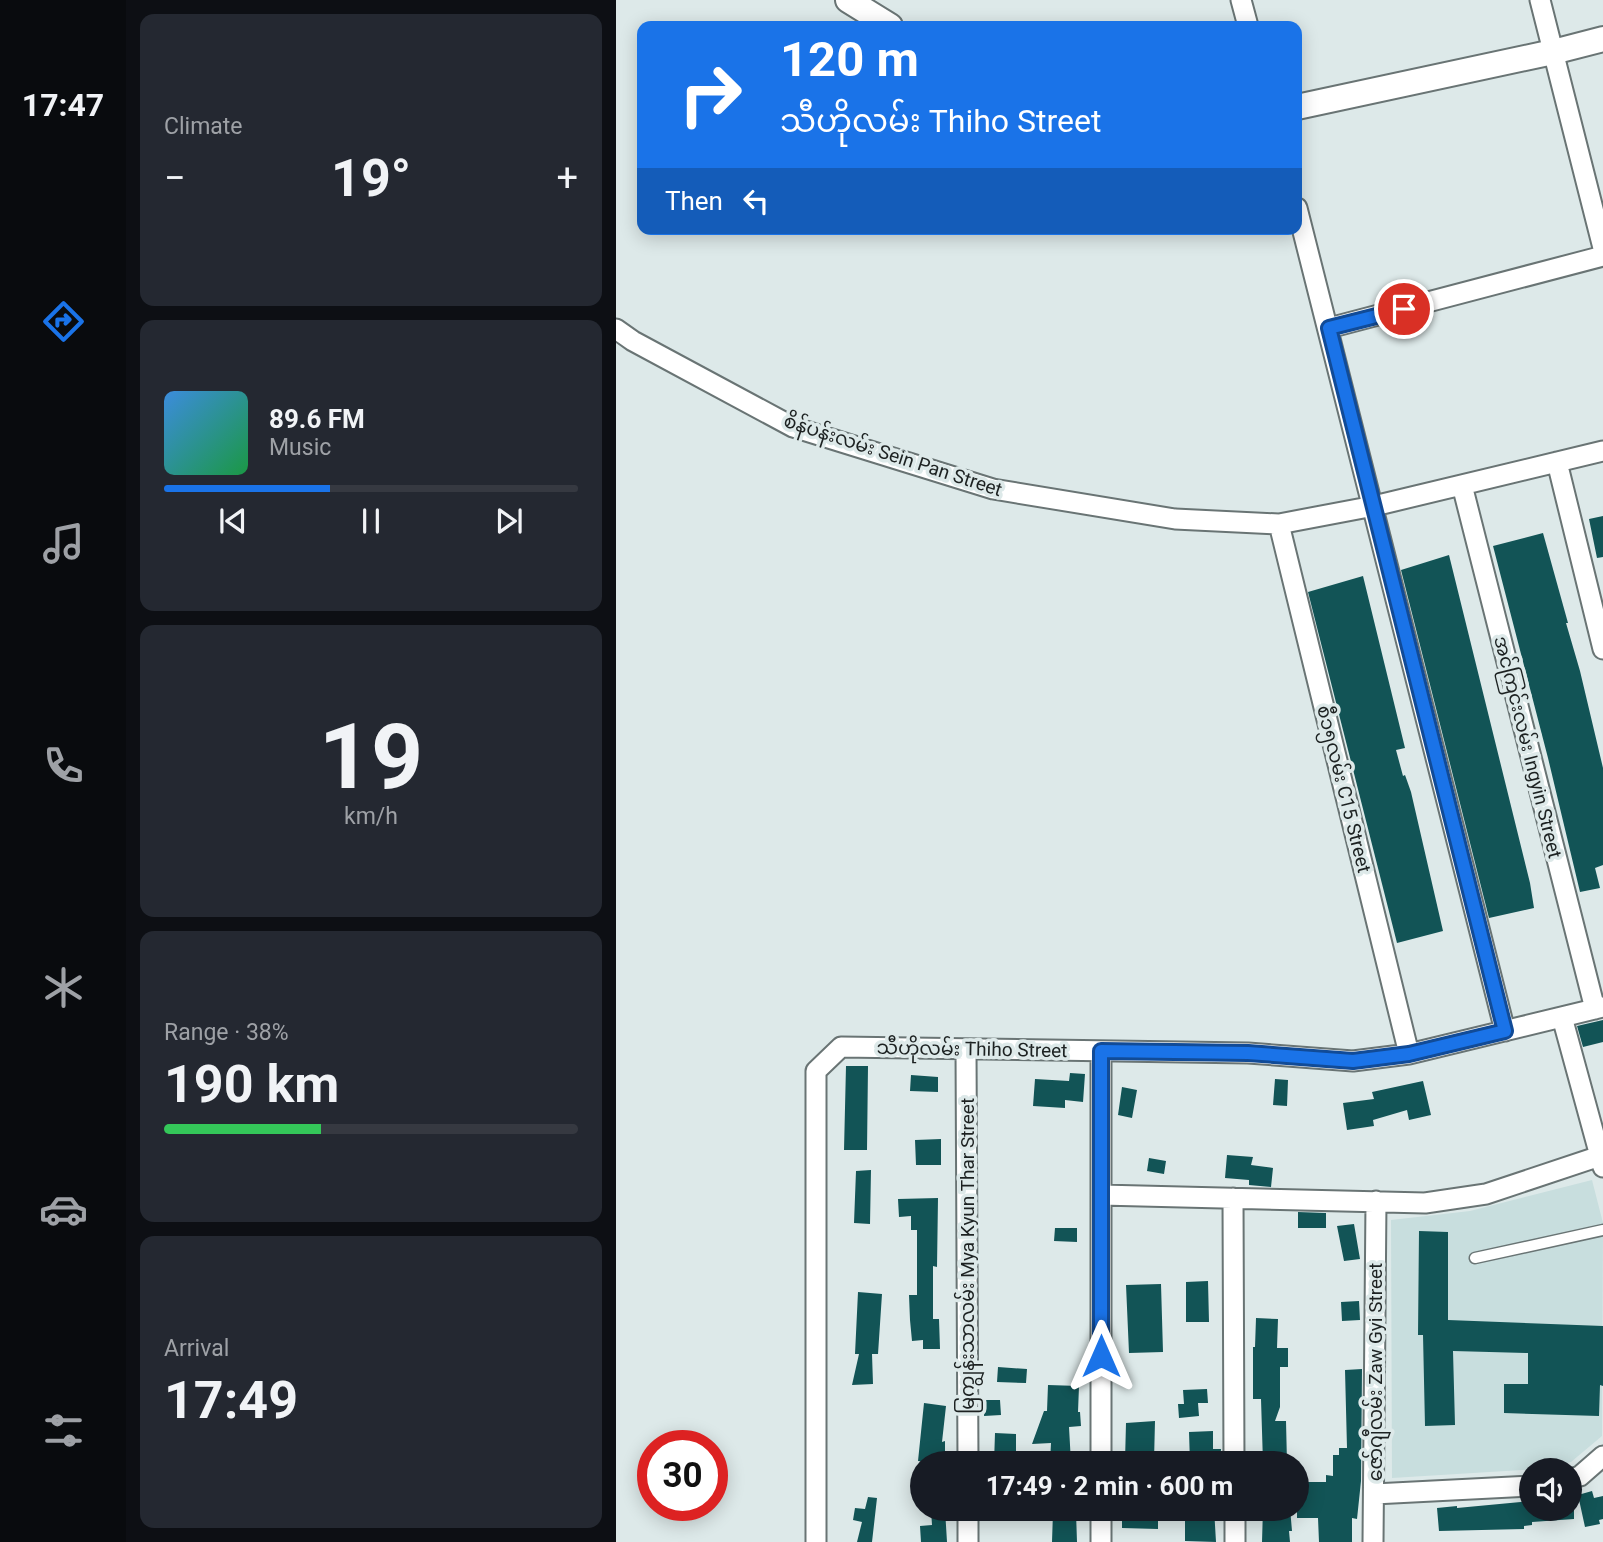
<!DOCTYPE html>
<meta charset="utf-8">
<style>
body{margin:0;font-family:Roboto,"Noto Sans Myanmar",sans-serif;background:#242831;color:#f1f3f6;height:100vh;display:flex;flex-direction:column;font-size:26px;white-space:nowrap}
*{box-sizing:border-box;margin:0}
p{font-size:23px;color:#9ea1a6}
.icon{flex:none;width:38px;height:38px;fill:none;stroke:currentColor;stroke-width:2;stroke-linecap:round;stroke-linejoin:round}
.map{position:relative;flex:1;overflow:hidden}
.drawer{display:flex;flex-direction:column;gap:14px;padding:14px;background:#0d0f14;width:490px}
.drawer>*{flex:none}
.top-card{position:absolute;left:21px;top:21px;width:665px;height:214px;border-radius:14px;box-shadow:0 4px 18px #0003;background:#1a73e8;color:#fff;overflow:hidden}
.fabs{position:absolute;left:903px;top:1458px;display:grid;gap:14px}
.fabs a{display:grid;place-items:center;width:63px;height:63px;border-radius:50%;background:#171b24;box-shadow:0 4px 18px #0003;font-size:35px}
.speed{position:absolute;left:21px;top:1430px;display:flex;gap:14px;font-size:35px;font-weight:700;text-align:center}
.speed>*{display:grid;place-content:center;width:91px;height:91px;border-radius:50%;background:#171b24;box-shadow:0 4px 18px #0003;line-height:1}
.speed .limit{border:10px solid #d22;background:#fff;color:#111}
.pin{position:absolute;display:grid;place-items:center;width:60px;height:60px;color:#fff;margin:-30px;border:4px solid #fff;border-radius:50%;box-shadow:0 2px 7px #0007}
.me{position:absolute;width:77px;margin:-38px;rotate:0deg;stroke-linejoin:round;filter:drop-shadow(0 0 5px #0008)}
.turn{display:flex;align-items:center;gap:24px;height:147px;padding:0 28px;font-size:32px}
.turn .icon{width:91px;height:91px;stroke-width:2.5}
.turn b{display:block;font-size:49px;line-height:60px}
.then{display:flex;align-items:center;height:66px;padding:0 28px;background:#0003;gap:14px;font-size:26px}
.big{font-size:52px;font-weight:700;line-height:1.1}
.drawer .tile{flex:1;display:flex;flex-direction:column;justify-content:center;gap:10px;min-width:0;padding:0 24px;border-radius:14px;background:#242831}
.drawer .dial{align-items:center;gap:0}
.dial b{font-size:91px;line-height:1}
.song{display:flex;align-items:center;gap:21px}
.cover{width:84px;height:84px;border-radius:10px;background:linear-gradient(135deg,hsl(210 70% 55%),hsl(140 70% 35%))}
.played{height:7px;border-radius:4px;background:linear-gradient(90deg,#1a73e8 40%,#363941 40%)}
.keys{display:flex;justify-content:space-around;direction:ltr}
.heat{display:flex;justify-content:space-between;align-items:center;font-size:38px;direction:ltr}
.charge{height:10px;border-radius:5px;background:linear-gradient(90deg,#34c759 38%,#363941 0)}
.trip{position:absolute;left:294px;top:1451px;width:399px;height:70px;border-radius:35px;background:#171b24;box-shadow:0 4px 18px #0003;font-weight:700;line-height:70px;text-align:center}
main{display:flex;flex:1;min-height:0}
.menu{display:flex;flex-direction:column;width:126px;justify-content:space-around;align-items:center;background:#090b0e;color:#9ea1a6}
.menu .icon{width:49px;height:49px}
.menu .active{color:#1a73e8}
.menu b{font-size:32px;color:#f1f3f6}
.map>svg:first-child{display:block}
.built{fill:#c8dede}
.building{fill:#125456}
.lines{fill:none;stroke-linecap:round;stroke-linejoin:round}
.service-casing{stroke:#697474;stroke-width:13}
.minor-casing{stroke:#697474;stroke-width:23}
.tertiary-casing{stroke:#697474;stroke-width:28}
.service{stroke:#fff;stroke-width:10}
.minor{stroke:#fff;stroke-width:19}
.tertiary{stroke:#fff;stroke-width:24}
.route-casing{stroke:#114b97;stroke-width:18}
.route{stroke:#1a73e8;stroke-width:12}
.labels{text-anchor:middle;dominant-baseline:central;stroke-width:7;stroke-linejoin:round;paint-order:stroke}
.street-label{font-size:19px;fill:#1c2121;stroke:#dde9e9}
</style>
<main>
<nav class="menu">
<b>17:47</b>
<svg class="icon active" aria-label="directions" viewBox="0 0 24 24"><path d="M12 3l9 9-9 9-9-9zM9 14v-3h6M13 9l2 2-2 2"/></svg>
<svg class="icon" aria-label="music" viewBox="0 0 24 24"><path d="M9 18V5l10-2v13"/><circle cx="6" cy="18" r="3"/><circle cx="16" cy="16" r="3"/></svg>
<svg class="icon" aria-label="phone" viewBox="0 0 24 24"><path d="M5 4h4l2 5-3 2q2 4 5 5l2-3 5 2v4C11 20 4 13 5 4z"/></svg>
<svg class="icon" aria-label="climate" viewBox="0 0 24 24"><path d="M12 3v18M4 7l16 10M4 17L20 7"/></svg>
<svg class="icon" aria-label="car" viewBox="0 0 24 24"><path d="M5 17H2v-5l4-1 3-4h7l3 4 3 1v5h-3M9 17h6M6 11h13"/><circle cx="7" cy="17" r="2"/><circle cx="17" cy="17" r="2"/></svg>
<svg class="icon" aria-label="filters" viewBox="0 0 24 24"><path d="M4 7h16M4 17h16"/><circle cx="9" cy="7" r="2"/><circle cx="15" cy="17" r="2"/></svg>
</nav>
<section class="drawer">
<div class="tile"><p>Climate</p>
<div class="heat"><a>−</a><b class="big">19°</b><a>+</a></div>
</div>
<div class="tile">
<div class="song"><i class="cover"></i><div><b>89.6 FM</b><p>Music</p></div></div>
<div class="played"></div>
<div class="keys"><svg class="icon" aria-label="previous" viewBox="0 0 24 24"><path d="M18 5L8 12l10 7zM5 5v14"/></svg><svg class="icon" aria-label="pause" viewBox="0 0 24 24"><path d="M8 5v14M16 5v14"/></svg><svg class="icon" aria-label="next" viewBox="0 0 24 24"><path d="M6 5l10 7-10 7zM19 5v14"/></svg></div>
</div>
<div class="tile dial"><b>19</b><p>km/h</p></div>
<div class="tile"><p>Range · 38%</p><b class="big">190 km</b><div class="charge"></div></div>
<div class="tile"><p>Arrival</p><b class="big">17:49</b></div>
</section>
<div class="map">
<svg width="987" height="1542" viewBox="0 0 987 1542">
<rect width="100%" height="100%" fill="#dde9e9"/>
<path class="built" d="M976,1180L987,1223L986,1436L955,1462L924,1469L776,1478L775,1220L854,1211Z"/>
<path class="building" d="M987,516V557L981,558L973,519Z
M927,533L952,623H950L964,671L987,768V865L979,868L984,888L964,892L932,758L877,546Z
M833,555L914,883L918,908L873,918L785,570Z
M747,576L789,748L780,750L787,776L789,775L795,792L827,931L781,943L692,592Z
M987,1020V1042L967,1047L961,1026Z
M230,1066H252L251,1150H228Z
M454,1073L469,1074L467,1102L449,1100V1108L417,1106L419,1079L453,1081Z
M295,1075L322,1077V1092L294,1091Z
M659,1079L672,1080L671,1106L657,1105Z
M807,1081L815,1115L793,1120L791,1110L757,1120L758,1126L731,1130L727,1103L758,1099L756,1092Z
M506,1087L521,1090L516,1118L502,1115Z
M325,1139V1165H300L299,1140Z
M611,1155L637,1157L635,1165L657,1168L655,1187L633,1185V1180L609,1178Z
M533,1158L550,1161L548,1174L531,1171Z
M255,1170L254,1224L238,1223L240,1171Z
M322,1198L321,1267L317,1266V1319H323L324,1349H307V1340L296,1341L294,1320L293,1295H301V1230H295V1216L283,1217L282,1199Z
M682,1212L710,1213V1228H682Z
M738,1224L744,1259L728,1261L721,1226Z
M439,1228H461V1242L438,1241Z
M803,1231L832,1232V1320L987,1326V1386L984,1385L983,1416L888,1413V1384H912V1353L837,1351L839,1425L809,1426L807,1335H802Z
M592,1281L593,1322H570V1282Z
M545,1284L547,1352L513,1353L510,1285Z
M242,1292L266,1294L262,1354H256L257,1384L236,1385L243,1354H239Z
M743,1301L744,1320L726,1321L725,1302Z
M640,1318L662,1319L661,1348H672V1367H664V1407L659,1421H670L671,1463H647L645,1399H637V1347H639Z
M382,1367L411,1369L410,1383L381,1382Z
M746,1369L745,1481L741,1519L736,1518V1542H703L702,1518H681V1482H710V1475L717,1476V1455H723V1448H731L729,1370Z
M432,1385L463,1386L462,1412H464L465,1426L453,1427L455,1463H434L435,1443L416,1444L428,1411H431Z
M591,1389L592,1403H582L583,1416L563,1418L562,1404H568L567,1390Z
M369,1400H384L385,1415L368,1416Z
M308,1403L330,1406L326,1442L329,1441V1462L302,1461Z
M539,1421L538,1461H509L510,1423Z
M597,1431V1449H605L604,1463H574L573,1432Z
M379,1433L400,1434V1463H378Z
M976,1491L978,1498L987,1496V1519L983,1520L984,1524L969,1527L962,1495Z
M252,1497L261,1498L256,1542H241L246,1522L237,1520L239,1508L249,1509Z
M915,1501V1508H958V1519L916,1522V1525L908,1526V1529L823,1531L821,1508L841,1506V1508Z
M513,1508H534V1514H542V1529L506,1528V1514H513Z
M569,1508H598L600,1542L569,1541Z
M647,1508H674L676,1531H673L674,1542H646Z
M315,1509H329L331,1542H305L304,1526L316,1525Z
M437,1512H460L461,1542H436Z"/>
<g class="lines">
<g class="service-casing">
<path id="service" d="M859,1258L987,1230"/>
</g>
<g class="minor-casing">
<path id="minor" d="M625,0L632,26
M924,0L987,248
M681,208L889,1031
M713,328L987,256
M0,329L17,341L177,427L377,489L559,519L663,524L758,506L987,451
M941,462L987,649
M846,485L979,1009
M663,524L793,1054
M946,1017L987,1167
M350,1049L352,1463
M485,1195L809,1203L870,1194L984,1156
M617,1198L618,1463
M485,1463V1051
M954,1479L964,1476L987,1456
M758,1494L915,1486
M352,1508V1542
M485,1508V1542
M619,1508V1542
M200,1542V1071L225,1047L632,1053L737,1061L793,1054L987,1007
M757,1542L760,1201"/>
</g>
<g class="tertiary-casing">
<path id="tertiary" d="M232,0L274,26
M681,107L937,52L987,39"/>
</g>
<use href="#service" class="service"/>
<use href="#minor" class="minor"/>
<use href="#tertiary" class="tertiary"/>
</g>
<g class="lines">
<g class="route-casing">
<path id="route" d="M485,1356V1051L632,1053L737,1061L793,1054L889,1031L713,328L788,309"/>
</g>
<use href="#route" class="route"/>
</g>
<g class="labels">
<g class="street-label">
<text transform="translate(277 455) rotate(18)">စိန်ပန်းလမ်း Sein Pan Street</text>
<text transform="translate(912 747) rotate(76)">အင်ကြင်းလမ်း Ingyin Street</text>
<text transform="translate(728 789) rotate(76)">စီ၁၅လမ်း C15 Street</text>
<text transform="translate(356 1049) rotate(1)">သီဟိုလမ်း Thiho Street</text>
<text transform="translate(351 1256) rotate(-90)">မြကျွန်းသာလမ်း Mya Kyun Thar Street</text>
<text transform="translate(759 1372) rotate(-90)">ဇော်ဂျီလမ်း Zaw Gyi Street</text>
</g>
</g>
</svg>
<div class="fabs">
<a><svg class="icon" aria-label="sound" viewBox="0 0 24 24"><path d="M4 9h4l5-4v14l-5-4H4zM17 9q2 3 0 6"/></svg></a>
</div>
<div class="speed"><div class="limit">30</div></div>
<div class="pin" style="left:788px;top:309px;background:#d93025"><svg class="icon" aria-label="arrive" viewBox="0 0 24 24"><path d="M6 21V4h12l-3 4 3 4H6"/></svg></div>
<svg class="me" style="left:485px;top:1356px" viewBox="-20 -20 40 40"><path d="M0-17L14 15 0 8-14 15z" fill="#1a73e8" stroke="#fff" stroke-width="4"/></svg>
<div class="trip">17:49 · 2 min · 600 m</div>
<div class="top-card">
<div class="turn"><svg class="icon" aria-label="right" viewBox="0 0 24 24"><path d="M7 20v-9h11M14 6l5 5-5 5"/></svg><div><b>120 m</b>သီဟိုလမ်း Thiho Street</div></div>
<div class="then">Then<svg class="icon" aria-label="left" viewBox="0 0 24 24"><path d="M17 20v-9H6M10 6l-5 5 5 5"/></svg></div>
</div>
</div>
</main>
